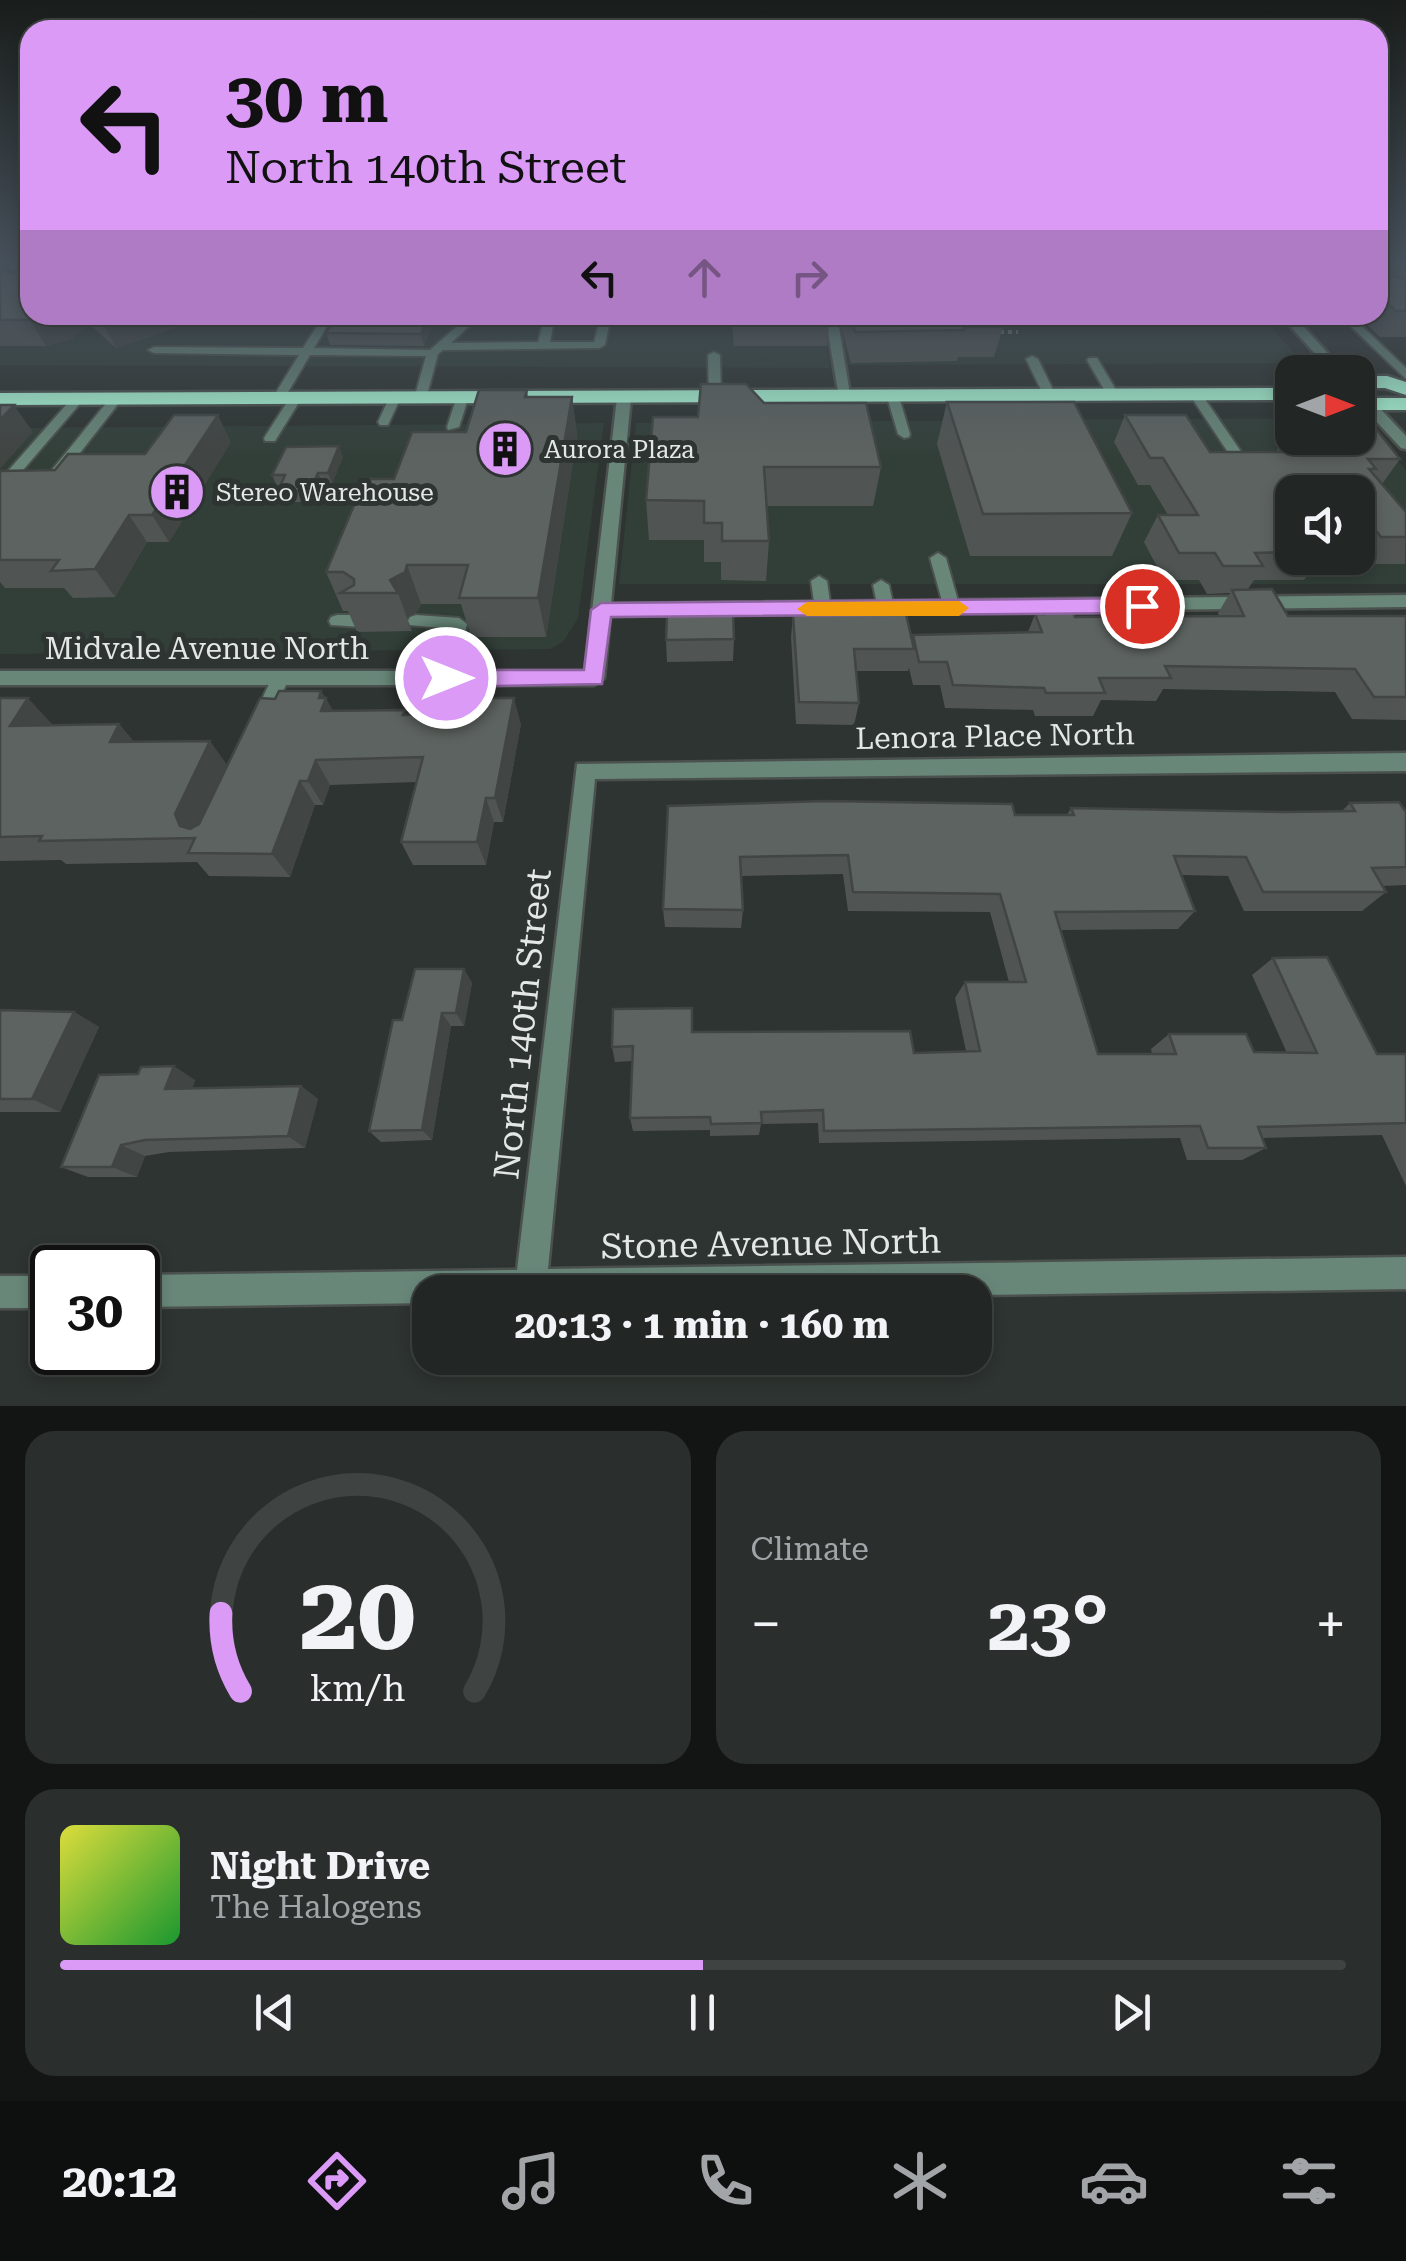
<!DOCTYPE html>
<meta charset="utf-8">
<style>
body{margin:0;font-family:"Roboto Serif",serif;background:#2a2f2d;color:#f1f3f6;height:100vh;display:flex;flex-direction:column;font-size:38px;white-space:nowrap}
*{box-sizing:border-box;margin:0}
p{font-size:32px;color:#a2a5a7}
.icon{flex:none;width:55px;height:55px;fill:none;stroke:currentColor;stroke-width:2;stroke-linecap:round;stroke-linejoin:round}
.map{position:relative;height:1406px;overflow:hidden}
.drawer{display:flex;flex-direction:column;gap:25px;padding:25px;background:#131514;flex:1}
.drawer>*{flex:none}
.banner{position:absolute;left:20px;top:20px;width:1368px;height:305px;border-radius:30px;box-shadow:0 5px 15px #0003,0 0 0 2px #3f4442;background:#da9af6;color:#111;overflow:hidden}
.needle{width:65px;rotate:90deg}
.tools{position:absolute;left:1275px;top:355px;display:grid;gap:20px}
.tools a{display:grid;place-items:center;width:100px;height:100px;border-radius:20px;background:#222725;box-shadow:0 5px 15px #0003,0 0 0 2px #3f4442;font-size:50px}
.speed{position:absolute;left:30px;top:1245px;display:flex;gap:20px;font-size:50px;font-weight:700;text-align:center}
.speed>*{display:grid;place-content:center;width:130px;height:130px;border-radius:50%;background:#222725;box-shadow:0 5px 15px #0003,0 0 0 2px #3f4442;line-height:1}
.speed .limit{border:5px solid #111;border-radius:15px;background:#fff;color:#111}
.pin{position:absolute;display:grid;place-items:center;width:85px;height:85px;color:#fff;margin:-42px;border:5px solid #fff;border-radius:50%;box-shadow:0 2px 10px #0007}
.me{position:absolute;width:110px;margin:-55px;rotate:90deg;stroke-linejoin:round;filter:drop-shadow(0 0 8px #0008)}
.turn{display:flex;align-items:center;gap:35px;height:210px;padding:0 40px;font-size:45px}
.turn .icon{width:130px;height:130px;stroke-width:2.5}
.turn b{display:block;font-size:70px;line-height:85px}
.lanes{display:flex;align-items:center;height:95px;padding:0 40px;background:#0003;justify-content:center;gap:50px;direction:ltr}
.lanes .off{opacity:.35}
.big{font-size:75px;font-weight:700;line-height:1.1}
.drawer .tile{flex:1;display:flex;flex-direction:column;justify-content:center;gap:15px;min-width:0;padding:0 35px;border-radius:30px;background:#2a2f2d}
.drawer .dial{align-items:center;gap:0}
.dial svg{height:260px;overflow:visible;fill:none;stroke:#3f4442;stroke-width:7;stroke-linecap:round;text-anchor:middle}
.dial text{fill:#f1f3f6;stroke:none}
.song{display:flex;align-items:center;gap:30px}
.cover{width:120px;height:120px;border-radius:15px;background:linear-gradient(135deg,hsl(60 70% 55%),hsl(130 70% 35%))}
.played{height:10px;border-radius:5px;background:linear-gradient(90deg,#da9af6 50%,#3f4442 50%)}
.keys{display:flex;justify-content:space-around;direction:ltr}
.heat{display:flex;justify-content:space-between;align-items:center;font-size:55px;direction:ltr}
.drawer .tiles{flex:1;display:grid;gap:25px;grid-template-columns:1fr 1fr}
.tile:last-child{grid-column:span 2}
.trip{position:absolute;left:412px;top:1275px;width:580px;height:100px;border-radius:30px;background:#222725;box-shadow:0 5px 15px #0003,0 0 0 2px #3f4442;font-weight:700;line-height:100px;text-align:center}
.tabs{display:flex;height:160px;justify-content:space-around;align-items:center;background:#0e100f;color:#a2a5a7}
.tabs .icon{width:70px;height:70px}
.tabs .current{color:#da9af6}
.tabs b{font-size:45px;color:#f1f3f6}
.map>svg:first-child{display:block}
.built{fill:#323f39;fill-rule:evenodd}
.lines{fill:none;stroke-linecap:round;stroke-linejoin:round}
.lane-casing{stroke:#4b514e;stroke-width:4}
.street-casing{stroke:#4b514e;stroke-width:5}
.highway-casing{stroke:#4b514e;stroke-width:5}
.path{stroke:#757a77;stroke-width:4;stroke-dasharray:4 4;stroke-linecap:butt}
.lane{fill:#688779;fill-rule:evenodd}
.street{fill:#688779;fill-rule:evenodd}
.highway{fill:#adfdda;fill-rule:evenodd}
.wall{fill:#505553}
.shaded-wall{fill:#414543}
.building{fill:#5d6360;stroke:#414543;stroke-width:2.5}
.route{fill:#da9af6;stroke:#8e64a0;stroke-width:2.5}
.slow{fill:#f59e0b}
.labels{text-anchor:middle;dominant-baseline:central;stroke-width:10;stroke-linejoin:round;paint-order:stroke}
.far-poi-label{font-size:25px;fill:#e3e7e5;stroke:#2e3431;text-anchor:start}
.street-label{font-size:30px;fill:#e3e7e5;stroke:#2e3431}
.near-street-label{font-size:35px;fill:#e3e7e5;stroke:#2e3431}
</style>
<div class="map">
<svg width="1406" height="1406" viewBox="0 0 1406 1406">
<rect width="100%" height="100%" fill="#2e3431"/>
<path class="built" d="M30,315H821L830,368L0,365V323Z
M839,315H1260L1303,363L849,365Z
M1360,417L1406,470V584H619L636,423L1292,418V438H1358ZM1292,492H1358V558H1292Z
M604,423L578,618L563,642L550,649L0,654V428Z"/>
<g class="lines">
<g class="lane-casing">
<path id="lane" d="M16,264H30V270L12,269V265Z
M324,315H334L314,348L430,350L470,315H481L451,343L538,342L545,315H555L550,342H594L601,315H611L605,345L599,348L443,350L438,354L426,399L420,403L414,399L426,356L310,355L284,399L278,403L272,399L299,355L154,353L148,350L154,347L303,348Z
M1339,315H1350L1406,368V379Z
M714,352L720,355L721,398L715,402L709,398L708,355Z
M1032,356L1038,359L1056,396L1054,399L1044,396L1026,359Z
M1089,358H1097L1119,395L1117,398H1109L1087,360Z
M1192,392H1200L1253,469L1251,472H1241L1190,395Z
M893,393L899,397L910,434L909,437L904,438L898,434L887,397Z
M462,395L468,399L459,427L448,430L447,427L456,399Z
M74,396L84,399L5,491L0,492V480Z
M112,396L122,399L62,476H52V470Z
M291,396L301,399L275,441H265L264,438Z
M390,396L400,399L388,425H380L378,422Z
M938,553L946,558L960,608L952,614L944,608L930,558Z
M819,576L827,581L831,609L823,615L815,609L811,581Z
M881,580L889,585L894,609L886,615L878,609L873,585Z
M337,615H360L368,621L360,627L331,625L329,621L331,617Z
M416,615L459,618L467,624L452,683L446,684L437,678L450,629L410,625L408,621L410,617Z
M280,672L289,678L271,719L268,724H256L253,719L274,673Z"/>
</g>
<g class="street-casing">
<path id="street" d="M825,315H837L851,400L839,397Z
M1280,315H1293L1345,372H1332Z
M624,394L631,398L611,604L1406,595V607L610,616L604,678L594,685H0V671H585L617,398Z
M1363,401H1373L1406,436V449L1401,448L1363,407Z
M1406,753V771L595,779L548,1269L1406,1257V1289L975,1295L430,1292V1303L138,1307V1275L517,1270L577,764Z
M0,1276H52V1308H0Z"/>
</g>
<g class="highway-casing">
<path id="highway" d="M1358,376H1387L1406,382V395L1385,388H1358Z
M1292,388V400L0,405V393Z
M1358,398H1406V410H1358Z"/>
</g>
<path class="path" d="M1000,332H1018"/>
<use href="#lane" class="lane"/>
<use href="#street" class="street"/>
<use href="#highway" class="highway"/>
</g>
<path class="wall" d="M1378,263H1406V337H1380L1357,315H1378Z
M0,273L30,315H182L186,324L116,348L88,323L72,339L46,346H0Z
M337,315H447L443,324H433L424,346L330,345L326,333Z
M731,315H830L827,346H734Z
M838,315H997L1003,327L994,357H958L957,361L851,363Z
M527,390L528,397H572L577,435L546,637H471L461,604H421L418,611L407,618L412,631L357,632L348,611H343L326,572L394,479Z
M947,402L1132,513L1112,556H970L937,444Z
M764,403L881,467L873,506H766L769,541L766,581L721,580V562H704V540H649L646,500L698,417Z
M1125,415L1210,452H1276L1286,434L1400,459L1382,484L1406,512L1405,564H1360L1355,558H1358V492H1292V558H1320L1304,580H1254L1248,589L1288,616H1406V720L1352,719L1335,692L1163,689L1156,701L1101,700L1093,716H1035L1033,710L945,708L940,685H913L909,668L908,671H856L859,703L854,725L796,724L791,637L793,615L912,639L913,635L1028,632L1035,614H1037L1041,606L1075,617L1219,616L1218,613L1230,593L1207,594L1199,580H1164L1144,542L1158,515H1168L1150,485H1138L1114,442Z
M231,442L169,542H147L115,597L73,598L64,588H5L0,582V471L55,470Z
M343,457L332,484H322L315,502H283L278,491L280,486H277L272,475Z
M734,639L733,661L667,662L666,640Z
M321,691L333,711L521,724L503,822H494L486,865H413L401,842L416,782L330,785L323,805H315L290,877L209,876L197,862L66,864L61,860L0,861V698L52,724L51,726L119,724L134,742L228,765L275,699Z
M1350,803L1406,812V885L1382,886L1386,892L1362,911H1244L1228,876L1181,875L1195,911L1178,929L1061,930L1098,1054H1152L1151,1049L1169,1034L1254,1052L1287,1053L1252,975L1273,958L1377,1054H1406V1186L1382,1135L1262,1138L1266,1148L1242,1160H1187L1180,1138L819,1143L818,1123L761,1124L759,1135L710,1136V1130L633,1131L630,1118L632,1061L615,1062L612,1047L692,1032L914,1053L966,1051L955,998L965,982H1009L990,912L848,911L843,874L741,876L743,910L741,928L665,927L663,909L668,806L1067,815L1071,808L1286,812L1342,811Z
M464,969L472,983L464,1026H451L432,1140L381,1142L369,1131L402,1020Z
M0,1010L74,1012L99,1027L60,1112H0Z
M195,1080L192,1089L301,1086L318,1099L305,1148L169,1152L145,1156L137,1177H88L61,1167Z"/>
<path class="shaded-wall" d="M51,315H84L88,323L72,339L46,346L30,320Z
M123,315H182L186,324L116,348L102,322Z
M429,315L433,324L424,346L421,334Z
M572,397L577,435L546,637L538,598Z
M14,405L33,432L0,469V420Z
M218,415L231,442L169,542L152,515Z
M339,446L343,457L332,484L328,473Z
M318,473L322,484L315,502L310,491Z
M129,515L147,542L115,597L95,569Z
M407,565L421,604L418,611L407,618L398,593L390,580Z
M321,691L326,699V698L340,724L321,711L319,698Z
M28,698L52,724L35,752L10,726Z
M514,698L521,724L503,822L495,798Z
M119,724L140,750L110,742Z
M210,741L228,766L196,839L180,826L175,814Z
M316,760L330,785L323,805L308,781Z
M300,781L315,805L290,877L272,854Z
M486,798L494,822L486,865L477,842Z
M464,969L472,983L464,1026L456,1013Z
M74,1012L99,1027L60,1112L32,1099Z
M442,1013L451,1026L432,1140L422,1130Z
M174,1066L195,1080L187,1103L165,1089Z
M301,1086L318,1099L305,1148L288,1136Z
M121,1145L145,1156L137,1177L112,1167Z"/>
<path class="building" d="M1378,263H1406V265L1390,264L1391,275L1406,280V311H1396L1378,294Z
M30,267V315H51L30,320H0V273H22Z
M94,315H123L102,322Z
M337,315H429L421,334L326,333Z
M734,315H830V316H734Z
M850,315H997L1003,327H963L964,330L855,332Z
M701,384H746L764,403H866L881,467H764L769,541H722V523H704V501L646,500L653,417H698Z
M479,390H527L525,397H572L538,598H459L468,565H407L405,572L390,580L398,593H340L354,585V579L343,572H326L365,479H394L412,432H466Z
M947,402H1074L1132,513L983,514Z
M0,405H14L0,420Z
M174,415H218L152,515H129L95,569L51,571L59,560H0V471L55,470L68,454H145Z
M1125,415H1186L1210,452H1300L1286,434H1292V438H1358V416L1365,415L1400,459H1368L1376,469H1369L1406,512V537H1381L1358,508V492H1292V552L1255,553L1263,566H1223L1215,553H1179L1158,515H1198L1163,458H1150Z
M339,446L328,473H318L310,491H278L285,475H272L286,447Z
M1272,589L1288,616H1406V697H1374L1355,669L1165,666L1171,678H1099L1105,693H1046L1044,688L953,685L947,662H919L913,635L1042,632L1035,614H1044L1041,606H1071L1075,617L1244,616L1232,590Z
M733,610L734,639L666,640L667,612Z
M906,614L914,649H854L859,703L799,702L793,615Z
M279,691H321L319,698H326L321,711L405,710L403,715L466,713L470,698H514L495,798H486L477,842H401L423,757L316,760L308,781H300L272,854L188,853L195,838L39,841L42,836L0,837V698H28L10,726L119,724L110,742L210,741L175,814L180,826L190,829L199,824L260,698L275,699Z
M824,801L1012,804L1015,815H1074L1071,808L1286,812L1355,811L1350,803L1399,802L1406,812V867L1372,868L1386,892H1263L1246,857L1174,856L1195,911L1055,912L1098,1054H1176L1169,1034H1246L1254,1052L1317,1053L1273,958L1327,957L1377,1054H1406V1123L1258,1127L1266,1148H1208L1200,1126L824,1131L823,1110L761,1112L762,1123L711,1124L710,1117L630,1118L633,1046L612,1047L613,1009L692,1008V1032L910,1031L914,1053L980,1051L965,982H1026L1000,894L853,892L848,855L740,857L743,910L663,909L668,806Z
M415,969H464L456,1013H442L422,1130L369,1131L393,1020H402Z
M0,1010L74,1012L32,1099H0Z
M174,1066L165,1089L301,1086L288,1136L145,1140L121,1145L112,1167H61L99,1075L138,1074L141,1067Z"/>
<linearGradient id="sky" x2="0" y2="1"><stop stop-color="#191d1b"/><stop offset="0.57" stop-color="#46505a"/><stop offset="1" stop-color="#46505a" stop-opacity="0"/></linearGradient>
<rect width="1406" height="460" fill="url(#sky)"/>
<path class="route" d="M1142,598L1152,606L1142,613L611,617L602,684L446,687L435,678L446,670H584L591,610L601,603Z"/>
<path class="slow" d="M959,601L969,608L959,616H807L797,609L807,602Z"/>
<defs>
<g id="building-disc" transform="scale(2.875)"><circle r="9.5" fill="#da9af6" stroke="#2e3431"/><path d="M-4-6H4V6H1V3H-1V6H-4ZM-2.5-4.3h1.7v1.8h-1.7ZM.8-4.3h1.7v1.8H.8ZM-2.5-1h1.7V.8h-1.7ZM.8-1h1.7V.8H.8Z" fill="#111"/></g>
</defs>
<g fill-rule="evenodd">
<use href="#building-disc" x="505" y="449"/>
<use href="#building-disc" x="177" y="492"/>
</g>
<g class="labels">
<g class="far-poi-label">
<text x="544" y="449">Aurora Plaza</text>
<text x="216" y="492">Stereo Warehouse</text>
</g>
<g class="street-label">
<text x="207" y="648">Midvale Avenue North</text>
<text transform="translate(995 736) rotate(-1)">Lenora Place North</text>
</g>
<g class="near-street-label">
<text transform="translate(523 1024) rotate(-84)">North 140th Street</text>
<text transform="translate(771 1244) rotate(-1)">Stone Avenue North</text>
</g>
</g>
</svg>
<div class="tools">
<a><svg class="needle" viewBox="-14 -14 28 28"><path d="M0-13l5 13h-10z" fill="#e53935"/><path d="M0 13l5-13h-10z" fill="#a2a5a7"/></svg></a>
<a><svg class="icon" aria-label="sound" viewBox="0 0 24 24"><path d="M4 9h4l5-4v14l-5-4H4zM17 9q2 3 0 6"/></svg></a>
</div>
<div class="speed"><div class="limit">30</div></div>
<div class="pin" style="left:1142px;top:606px;background:#d93025"><svg class="icon" aria-label="arrive" viewBox="0 0 24 24"><path d="M6 21V4h12l-3 4 3 4H6"/></svg></div>
<svg class="me" style="left:446px;top:678px" viewBox="-20 -20 40 40"><circle r="17" fill="#da9af6" stroke="#fff" stroke-width="3"/><path d="M0-11L8 9 0 5-8 9z" fill="#fff"/></svg>
<div class="trip">20:13 · 1 min · 160 m</div>
<div class="banner">
<div class="turn"><svg class="icon" aria-label="left" viewBox="0 0 24 24"><path d="M17 20v-9H6M10 6l-5 5 5 5"/></svg><div><b>30 m</b>North 140th Street</div></div>
<div class="lanes"><svg class="icon" aria-label="left" viewBox="0 0 24 24"><path d="M17 20v-9H6M10 6l-5 5 5 5"/></svg><svg class="icon off" aria-label="ahead" viewBox="0 0 24 24"><path d="M12 20V5M6 11l6-6 6 6"/></svg><svg class="icon off" aria-label="right" viewBox="0 0 24 24"><path d="M7 20v-9h11M14 6l5 5-5 5"/></svg></div>
</div>
</div>
<section class="drawer">
<div class="tiles">
<div class="tile dial"><svg viewBox="0 0 100 80">
<path d="M14 69A42 42 0 1 1 86 69"/>
<path d="M14 69A42 42 0 0 1 8 45" stroke="#da9af6"/>
<text x="50" y="56" font-size="32" font-weight="700">20</text>
<text x="50" y="72" font-size="11">km/h</text>
</svg></div>
<div class="tile"><p>Climate</p>
<div class="heat"><a>−</a><b class="big">23°</b><a>+</a></div>
</div>
<div class="tile">
<div class="song"><i class="cover"></i><div><b>Night Drive</b><p>The Halogens</p></div></div>
<div class="played"></div>
<div class="keys"><svg class="icon" aria-label="previous" viewBox="0 0 24 24"><path d="M18 5L8 12l10 7zM5 5v14"/></svg><svg class="icon" aria-label="pause" viewBox="0 0 24 24"><path d="M8 5v14M16 5v14"/></svg><svg class="icon" aria-label="next" viewBox="0 0 24 24"><path d="M6 5l10 7-10 7zM19 5v14"/></svg></div>
</div>
</div>
</section>
<nav class="tabs">
<b>20:12</b>
<svg class="icon current" aria-label="directions" viewBox="0 0 24 24"><path d="M12 3l9 9-9 9-9-9zM9 14v-3h6M13 9l2 2-2 2"/></svg>
<svg class="icon" aria-label="music" viewBox="0 0 24 24"><path d="M9 18V5l10-2v13"/><circle cx="6" cy="18" r="3"/><circle cx="16" cy="16" r="3"/></svg>
<svg class="icon" aria-label="phone" viewBox="0 0 24 24"><path d="M5 4h4l2 5-3 2q2 4 5 5l2-3 5 2v4C11 20 4 13 5 4z"/></svg>
<svg class="icon" aria-label="climate" viewBox="0 0 24 24"><path d="M12 3v18M4 7l16 10M4 17L20 7"/></svg>
<svg class="icon" aria-label="car" viewBox="0 0 24 24"><path d="M5 17H2v-5l4-1 3-4h7l3 4 3 1v5h-3M9 17h6M6 11h13"/><circle cx="7" cy="17" r="2"/><circle cx="17" cy="17" r="2"/></svg>
<svg class="icon" aria-label="filters" viewBox="0 0 24 24"><path d="M4 7h16M4 17h16"/><circle cx="9" cy="7" r="2"/><circle cx="15" cy="17" r="2"/></svg>
</nav>
